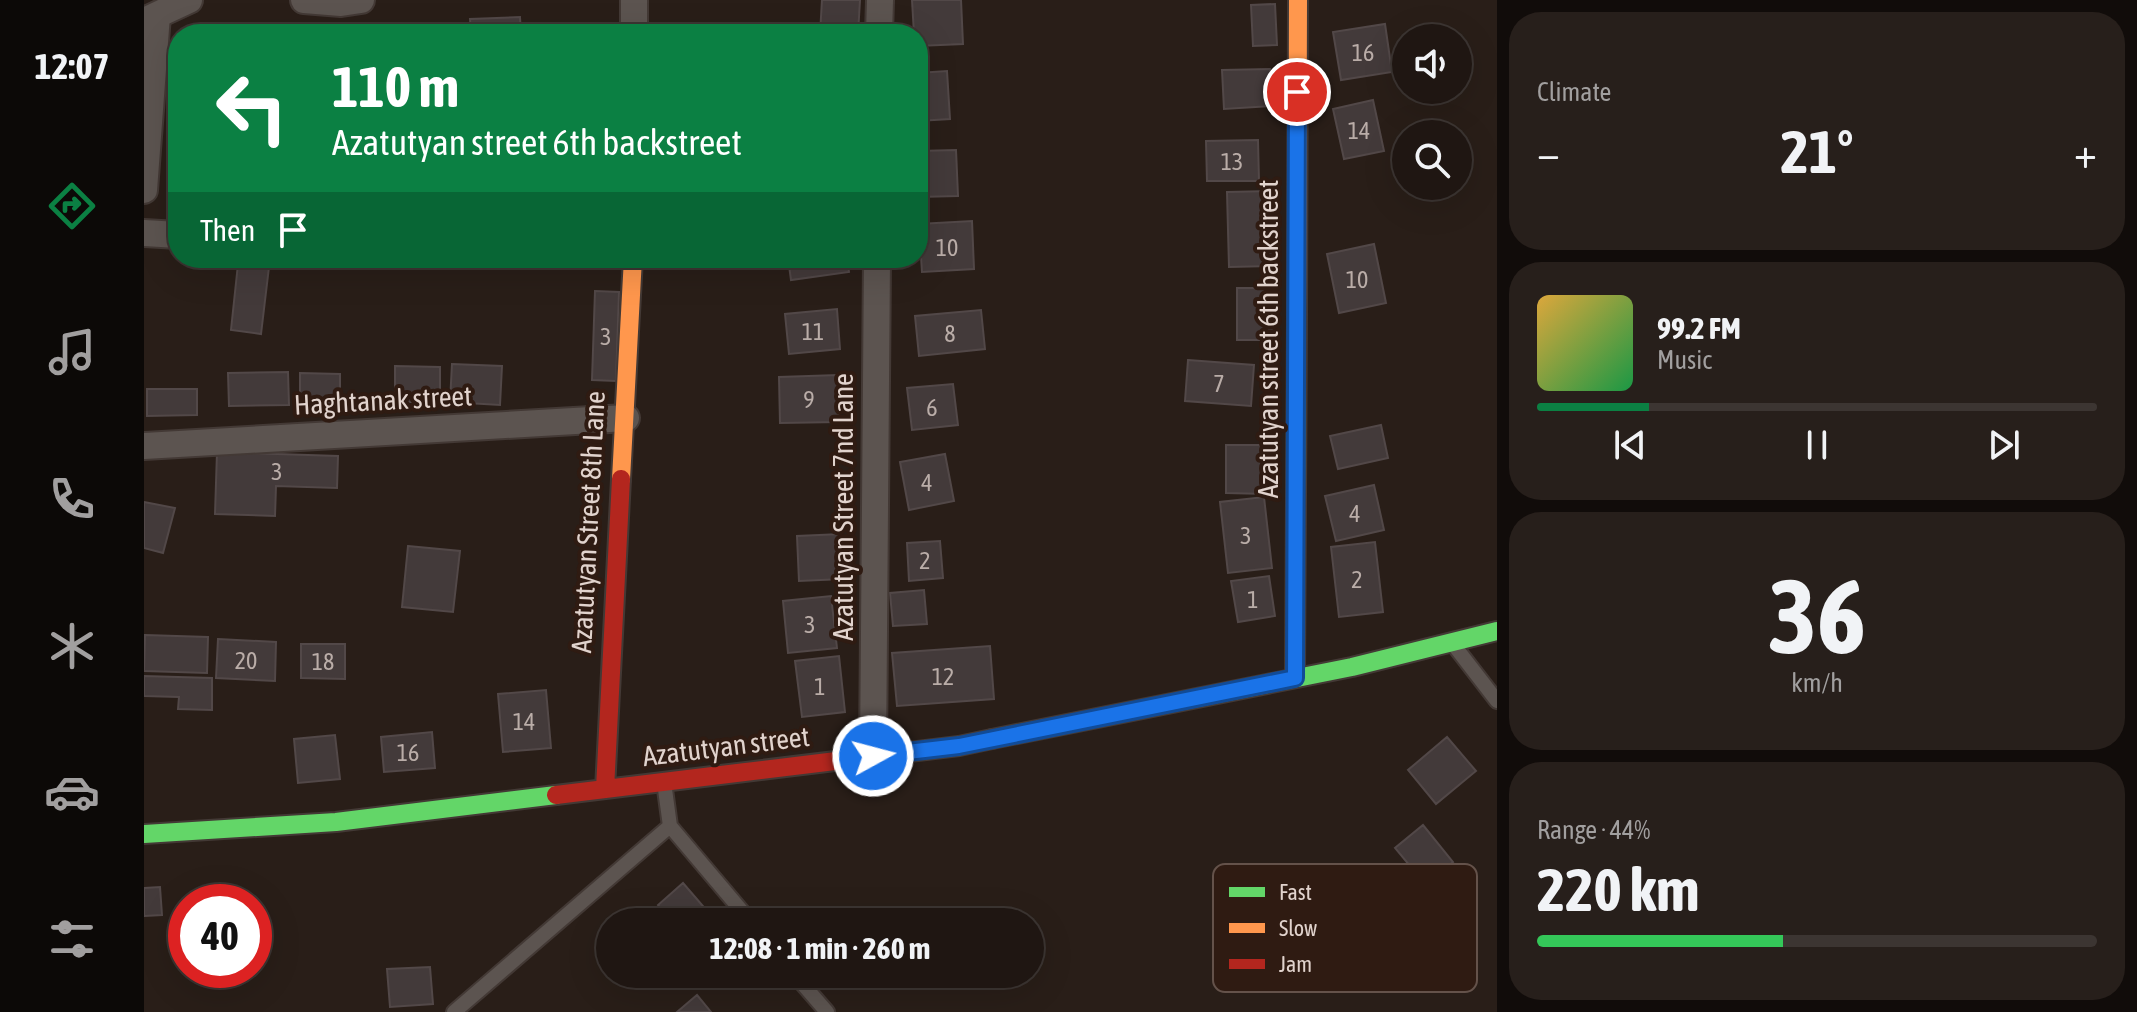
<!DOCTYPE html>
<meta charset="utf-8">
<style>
body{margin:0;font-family:"Asap Condensed",sans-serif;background:#271f1b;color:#f1f3f6;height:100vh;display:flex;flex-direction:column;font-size:30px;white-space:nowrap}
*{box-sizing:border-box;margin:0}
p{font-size:26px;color:#a19f9f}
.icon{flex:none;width:44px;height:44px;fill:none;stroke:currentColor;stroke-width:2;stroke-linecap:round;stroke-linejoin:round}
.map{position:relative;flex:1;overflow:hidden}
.drawer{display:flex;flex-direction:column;gap:12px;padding:12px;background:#110c0a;width:640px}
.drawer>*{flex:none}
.hud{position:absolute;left:24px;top:24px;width:760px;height:244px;border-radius:32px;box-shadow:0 8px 32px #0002,0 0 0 2px #3c3532;background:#0b8043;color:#fff;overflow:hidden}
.fabs{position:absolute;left:1248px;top:24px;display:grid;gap:16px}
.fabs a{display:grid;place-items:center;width:80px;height:80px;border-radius:50%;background:#1f1612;box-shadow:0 8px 32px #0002,0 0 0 2px #3c3532;font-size:40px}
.speed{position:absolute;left:24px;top:884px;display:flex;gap:16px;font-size:40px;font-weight:700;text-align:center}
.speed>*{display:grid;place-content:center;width:104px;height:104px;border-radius:50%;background:#1f1612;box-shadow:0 8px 32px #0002,0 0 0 2px #3c3532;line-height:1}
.speed .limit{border:12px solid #d22;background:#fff;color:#111}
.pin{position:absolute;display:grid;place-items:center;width:68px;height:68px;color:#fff;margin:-34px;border:4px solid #fff;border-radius:50%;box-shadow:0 2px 8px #0007}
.me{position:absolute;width:88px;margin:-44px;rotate:83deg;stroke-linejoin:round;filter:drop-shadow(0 0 6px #0008)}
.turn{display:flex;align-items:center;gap:28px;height:168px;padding:0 32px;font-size:36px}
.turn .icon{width:104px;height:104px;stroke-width:2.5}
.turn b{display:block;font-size:56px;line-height:68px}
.then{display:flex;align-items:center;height:76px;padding:0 32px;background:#0003;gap:16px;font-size:30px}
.big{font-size:60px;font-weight:700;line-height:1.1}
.drawer .widget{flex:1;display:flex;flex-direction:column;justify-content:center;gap:12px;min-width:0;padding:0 28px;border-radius:32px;background:#271f1b}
.drawer .dial{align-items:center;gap:0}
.dial b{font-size:104px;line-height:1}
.song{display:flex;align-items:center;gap:24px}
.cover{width:96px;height:96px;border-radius:12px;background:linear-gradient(135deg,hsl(40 70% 55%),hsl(140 70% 35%))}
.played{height:8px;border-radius:4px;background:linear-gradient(90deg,#0b8043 20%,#3c3532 20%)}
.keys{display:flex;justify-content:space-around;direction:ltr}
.heat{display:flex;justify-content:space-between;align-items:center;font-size:44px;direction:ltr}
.charge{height:12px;border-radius:6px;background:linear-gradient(90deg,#34c759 44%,#3c3532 0)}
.trip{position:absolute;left:452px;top:908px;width:448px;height:80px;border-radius:40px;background:#1f1612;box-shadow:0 8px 32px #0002,0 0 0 2px #3c3532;font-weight:700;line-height:80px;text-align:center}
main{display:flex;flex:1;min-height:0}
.menu{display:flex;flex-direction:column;width:144px;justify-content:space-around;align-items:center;background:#0c0907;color:#a19f9f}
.menu .icon{width:56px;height:56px}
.menu .selected{color:#0b8043}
.menu b{font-size:36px;color:#f1f3f6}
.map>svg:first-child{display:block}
.building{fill:#433a3a;stroke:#524848;stroke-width:2}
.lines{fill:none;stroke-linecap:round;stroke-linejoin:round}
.lane-casing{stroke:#433935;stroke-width:18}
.street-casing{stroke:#433935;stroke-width:30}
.fast-casing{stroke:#433935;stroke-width:22}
.slow-casing{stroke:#433935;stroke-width:22}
.jam-casing{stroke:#433935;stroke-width:22}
.lane{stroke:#5c5450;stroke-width:14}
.street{stroke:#5c5450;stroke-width:26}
.fast{stroke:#63d668;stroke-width:18}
.slow{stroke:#ff974d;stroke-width:18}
.jam{stroke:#b3261e;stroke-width:18}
.route-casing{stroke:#114b97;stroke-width:20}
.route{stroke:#1a73e8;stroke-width:14}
.labels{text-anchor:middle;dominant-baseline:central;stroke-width:8;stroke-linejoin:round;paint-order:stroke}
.number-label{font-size:24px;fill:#baada8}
.street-label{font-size:28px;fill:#e1d3cd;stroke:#2f1b12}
.key{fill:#2f1b12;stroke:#64524a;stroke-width:2}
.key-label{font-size:22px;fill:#e1d3cd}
</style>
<main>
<nav class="menu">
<b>12:07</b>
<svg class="icon selected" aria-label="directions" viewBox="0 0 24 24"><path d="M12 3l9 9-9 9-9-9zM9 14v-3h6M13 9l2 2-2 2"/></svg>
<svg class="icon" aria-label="music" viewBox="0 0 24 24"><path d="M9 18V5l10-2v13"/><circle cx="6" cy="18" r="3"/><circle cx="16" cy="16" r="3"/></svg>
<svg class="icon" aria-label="phone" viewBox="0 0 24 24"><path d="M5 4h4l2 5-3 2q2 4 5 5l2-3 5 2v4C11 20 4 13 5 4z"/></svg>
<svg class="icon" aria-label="climate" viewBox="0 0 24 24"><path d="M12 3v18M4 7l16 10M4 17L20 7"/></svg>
<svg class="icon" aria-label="car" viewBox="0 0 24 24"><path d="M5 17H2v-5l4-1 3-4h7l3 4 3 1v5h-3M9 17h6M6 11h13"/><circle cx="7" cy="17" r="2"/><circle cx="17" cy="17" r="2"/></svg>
<svg class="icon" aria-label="filters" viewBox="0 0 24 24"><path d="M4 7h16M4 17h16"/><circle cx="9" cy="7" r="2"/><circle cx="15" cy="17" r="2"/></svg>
</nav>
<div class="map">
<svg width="1353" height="1012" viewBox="0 0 1353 1012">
<rect width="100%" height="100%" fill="#291e18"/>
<path class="building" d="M678,0H716L714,34H676Z
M768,0H817L819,44L774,46V34H770Z
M1131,4L1133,45L1109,46L1107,5Z
M376,17L377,34H327L326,19Z
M1241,24L1248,72L1197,80L1189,32Z
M1126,69L1128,106L1080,109L1078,70Z
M803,71L806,119L774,121V73Z
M1229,100L1240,151L1200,159L1189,109Z
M1114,140L1115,181H1063L1062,141Z
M812,150L814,196L774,197V151Z
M33,177H34V222L31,221Z
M1128,191L1130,266L1085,267L1083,192Z
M828,221L830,269L778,272L775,224Z
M1230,244L1242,303L1195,313L1183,254Z
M644,258H703L705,272L647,280Z
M94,264L125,267L117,334L87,330Z
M1093,288H1130V340H1093Z
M451,291L475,292L472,381L448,380Z
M693,309L696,349L645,354L641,314Z
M837,310L841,349L775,356L771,316Z
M1044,360L1110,365L1107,406L1041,401Z
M308,364L358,366L356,405L306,402Z
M251,366L296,367V402H251Z
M144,372L145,405L85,406L84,373Z
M156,373L196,374V406H156Z
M694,375L695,422L636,423L635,377Z
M809,384L814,425L768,430L763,388Z
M3,389H53V415L3,416Z
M1237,425L1244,458L1194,469L1186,436Z
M1082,445H1123V494L1082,493Z
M73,452L194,456L193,488L132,486L131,516L71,514Z
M801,454L810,501L765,510L756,462Z
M1230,485L1240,530L1192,541L1181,496Z
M1120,497L1128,568L1084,573L1076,502Z
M0,502L31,508L19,553L0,548Z
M697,534L699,579L655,581L653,536Z
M796,541L799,578L765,581L763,543Z
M1231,542L1239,612L1195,617L1187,547Z
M264,546L316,551L309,612L258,607Z
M1125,576L1131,616L1094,622L1087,581Z
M780,590L783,624L749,626L746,593Z
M687,596L693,648L644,653L639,601Z
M1,635L64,637L63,673L0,671Z
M74,639L132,642L131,681L72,678Z
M157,644H201V679L157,678Z
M846,646L850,699L753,706L748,653Z
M695,656L701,712L658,717L651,661Z
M0,676L68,678V710L34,709L35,697L0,696Z
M402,690L407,748L359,752L354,694Z
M288,732L291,768L240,772L237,737Z
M191,735L196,779L154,783L150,739Z
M1303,737L1332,771L1292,804L1264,770Z
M1279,825L1309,862L1281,884L1251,848Z
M539,883L564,912L552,922H528L514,905Z
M16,887L18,915L0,916V888Z
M286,967L289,1004L246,1007L243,969Z
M553,995L567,1012H533Z"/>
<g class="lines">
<g class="lane-casing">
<path id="lane" d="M1309,644L1353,701
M526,826L607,922
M650,974L683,1012
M310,1012L526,826L520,782"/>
</g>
<g class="street-casing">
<path id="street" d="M160,0L197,3L217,0
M0,21L45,0
M490,34V0
M735,34L736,0
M0,190L13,15
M0,233L34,235
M0,446L482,418
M729,756L733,258"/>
</g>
<g class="fast-casing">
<path id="fast" d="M1151,678L1153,317
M848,739L1208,667L1353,631
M0,834L192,822L412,795"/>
</g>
<g class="slow-casing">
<path id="slow" d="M1153,317L1154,0
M477,479L489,258"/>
</g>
<g class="jam-casing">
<path id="jam" d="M461,789L477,479
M412,795L815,746L848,739"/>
</g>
<use href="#lane" class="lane"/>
<use href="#street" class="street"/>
<use href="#fast" class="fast"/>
<use href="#slow" class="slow"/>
<use href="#jam" class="jam"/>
</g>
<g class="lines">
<g class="route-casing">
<path id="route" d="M729,756L815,746L1151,678L1153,92"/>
</g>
<use href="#route" class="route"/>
</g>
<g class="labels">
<g class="number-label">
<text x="1219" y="52">16</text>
<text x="1215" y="130">14</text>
<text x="1088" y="161">13</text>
<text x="803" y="247">10</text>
<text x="1213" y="279">10</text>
<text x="669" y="331">11</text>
<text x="806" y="333">8</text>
<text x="462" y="336">3</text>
<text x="1075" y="383">7</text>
<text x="665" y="399">9</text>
<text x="788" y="407">6</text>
<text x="133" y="471">3</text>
<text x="783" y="482">4</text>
<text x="1211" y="513">4</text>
<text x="1102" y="535">3</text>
<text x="781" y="560">2</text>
<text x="1213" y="579">2</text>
<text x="1109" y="599">1</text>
<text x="666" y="624">3</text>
<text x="102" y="660">20</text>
<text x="179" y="661">18</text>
<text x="799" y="676">12</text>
<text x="676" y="686">1</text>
<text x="380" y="721">14</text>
<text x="264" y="752">16</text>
</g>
<g class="street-label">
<text transform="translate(1124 339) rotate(-90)">Azatutyan street 6th backstreet</text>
<text transform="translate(239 400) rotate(-3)">Haghtanak street</text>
<text transform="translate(699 507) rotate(-90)">Azatutyan Street 7nd Lane</text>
<text transform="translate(444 522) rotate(-87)">Azatutyan Street 8th Lane</text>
<text transform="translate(582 746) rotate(-7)">Azatutyan street</text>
</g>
</g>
<rect x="1069" y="864" width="264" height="128" rx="12" class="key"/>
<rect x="1085" y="887" width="36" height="10" fill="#63d668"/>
<rect x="1085" y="923" width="36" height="10" fill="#ff974d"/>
<rect x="1085" y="959" width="36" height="10" fill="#b3261e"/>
<g class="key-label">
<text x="1135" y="900">Fast</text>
<text x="1135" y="936">Slow</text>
<text x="1135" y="972">Jam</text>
</g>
</svg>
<div class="fabs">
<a><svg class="icon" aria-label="sound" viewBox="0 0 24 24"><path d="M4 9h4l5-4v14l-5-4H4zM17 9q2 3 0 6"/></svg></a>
<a><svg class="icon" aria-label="search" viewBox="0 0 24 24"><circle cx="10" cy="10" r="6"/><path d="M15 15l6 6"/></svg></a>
</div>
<div class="speed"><div class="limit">40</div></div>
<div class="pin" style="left:1153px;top:92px;background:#d93025"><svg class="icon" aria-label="arrive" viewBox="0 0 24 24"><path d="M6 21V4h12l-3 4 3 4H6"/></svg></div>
<svg class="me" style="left:729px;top:756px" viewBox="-20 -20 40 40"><circle r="17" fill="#1a73e8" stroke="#fff" stroke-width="3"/><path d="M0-11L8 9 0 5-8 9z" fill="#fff"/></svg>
<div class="trip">12:08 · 1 min · 260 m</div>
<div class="hud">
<div class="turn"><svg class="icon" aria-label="left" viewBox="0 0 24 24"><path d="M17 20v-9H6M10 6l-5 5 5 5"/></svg><div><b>110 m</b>Azatutyan street 6th backstreet</div></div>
<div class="then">Then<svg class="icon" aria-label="arrive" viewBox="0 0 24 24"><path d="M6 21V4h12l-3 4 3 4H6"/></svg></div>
</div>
</div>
<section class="drawer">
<div class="widget"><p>Climate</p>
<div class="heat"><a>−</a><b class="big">21°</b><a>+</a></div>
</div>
<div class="widget">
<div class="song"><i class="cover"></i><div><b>99.2 FM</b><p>Music</p></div></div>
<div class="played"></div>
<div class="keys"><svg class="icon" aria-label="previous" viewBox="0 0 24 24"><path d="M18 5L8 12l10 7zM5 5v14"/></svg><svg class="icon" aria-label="pause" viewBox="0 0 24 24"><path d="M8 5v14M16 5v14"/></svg><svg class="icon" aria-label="next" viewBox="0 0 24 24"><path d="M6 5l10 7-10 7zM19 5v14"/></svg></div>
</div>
<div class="widget dial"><b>36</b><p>km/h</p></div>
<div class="widget"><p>Range · 44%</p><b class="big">220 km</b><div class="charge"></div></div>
</section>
</main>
